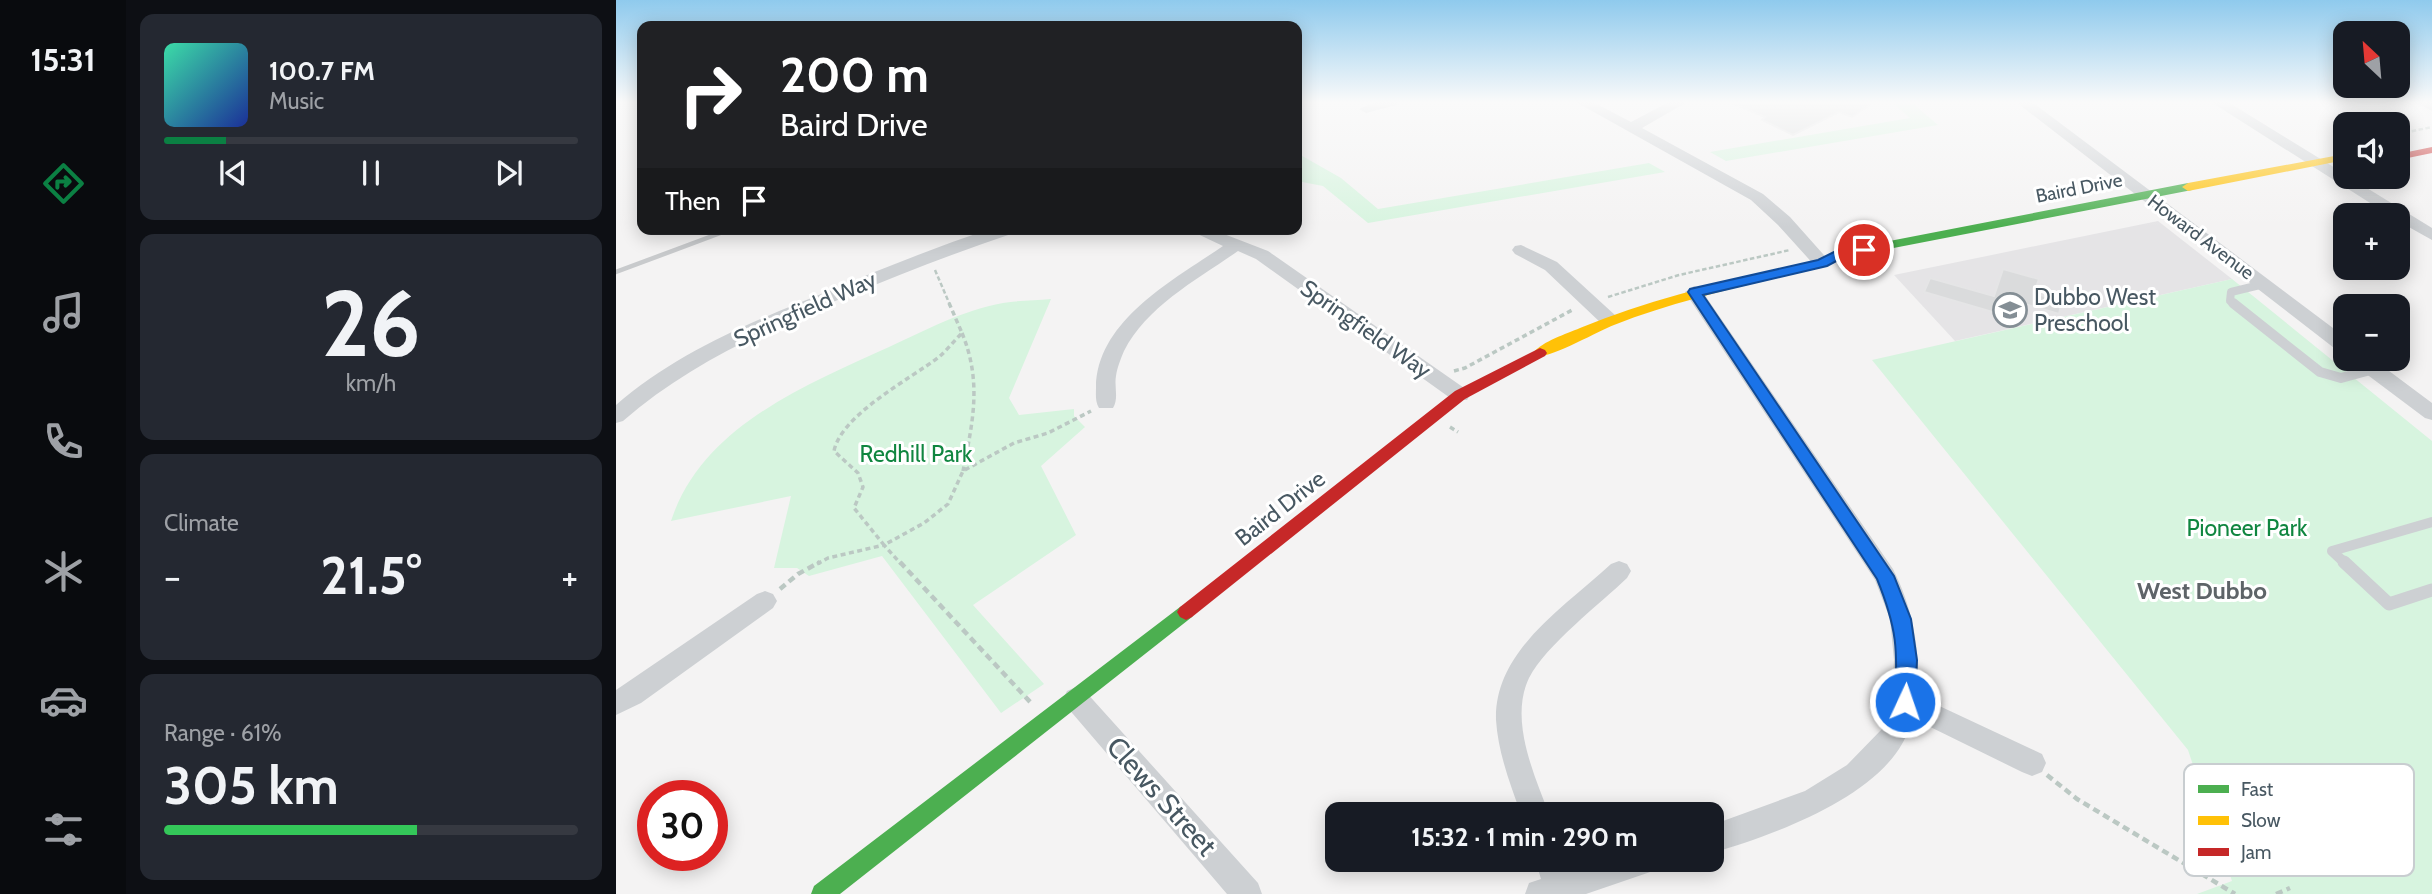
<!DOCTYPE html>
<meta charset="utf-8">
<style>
body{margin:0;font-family:Cabin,sans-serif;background:#242831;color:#f1f3f6;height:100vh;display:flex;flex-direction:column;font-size:26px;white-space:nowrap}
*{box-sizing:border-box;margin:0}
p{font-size:23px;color:#9ea1a6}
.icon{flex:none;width:38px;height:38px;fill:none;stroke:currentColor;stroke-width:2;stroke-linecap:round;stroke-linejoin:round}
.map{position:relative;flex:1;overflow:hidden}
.panel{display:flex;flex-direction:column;gap:14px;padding:14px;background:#0d0f14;width:490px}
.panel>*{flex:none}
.hud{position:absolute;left:21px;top:21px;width:665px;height:214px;border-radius:14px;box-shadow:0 4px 18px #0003;background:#202124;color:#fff;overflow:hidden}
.needle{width:46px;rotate:334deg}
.controls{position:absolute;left:1717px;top:21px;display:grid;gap:14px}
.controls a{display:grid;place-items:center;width:77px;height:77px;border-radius:14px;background:#171b24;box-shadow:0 4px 18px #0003;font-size:35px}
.speed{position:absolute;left:21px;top:780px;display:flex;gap:14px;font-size:35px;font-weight:700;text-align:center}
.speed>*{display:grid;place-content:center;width:91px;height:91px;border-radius:50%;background:#171b24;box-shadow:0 4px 18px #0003;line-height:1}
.speed .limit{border:10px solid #d22;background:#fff;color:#111}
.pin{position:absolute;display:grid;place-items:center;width:60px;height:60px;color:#fff;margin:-30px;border:4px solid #fff;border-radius:50%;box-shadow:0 2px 7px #0007}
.me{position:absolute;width:77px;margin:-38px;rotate:3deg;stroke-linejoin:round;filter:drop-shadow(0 0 5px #0008)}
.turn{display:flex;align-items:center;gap:24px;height:147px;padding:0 28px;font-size:32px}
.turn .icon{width:91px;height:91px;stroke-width:2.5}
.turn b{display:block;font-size:49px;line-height:60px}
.then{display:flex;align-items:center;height:66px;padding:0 28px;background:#0003;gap:14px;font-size:26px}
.big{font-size:52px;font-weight:700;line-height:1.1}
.panel .widget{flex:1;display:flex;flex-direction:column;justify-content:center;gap:10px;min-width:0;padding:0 24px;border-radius:14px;background:#242831}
.panel .dial{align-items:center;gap:0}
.dial b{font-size:91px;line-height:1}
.song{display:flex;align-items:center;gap:21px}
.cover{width:84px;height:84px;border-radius:10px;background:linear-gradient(135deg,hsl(160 70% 55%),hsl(230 70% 35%))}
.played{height:7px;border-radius:4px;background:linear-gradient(90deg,#0b8043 15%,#363941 15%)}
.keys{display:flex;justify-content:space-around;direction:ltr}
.heat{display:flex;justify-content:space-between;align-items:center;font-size:38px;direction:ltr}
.charge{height:10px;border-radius:5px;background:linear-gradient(90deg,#34c759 61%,#363941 0)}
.trip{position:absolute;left:709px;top:802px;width:399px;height:70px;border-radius:14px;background:#171b24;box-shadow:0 4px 18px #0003;font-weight:700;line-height:70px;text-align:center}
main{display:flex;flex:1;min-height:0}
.tabs{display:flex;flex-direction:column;width:126px;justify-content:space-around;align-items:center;background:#090b0e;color:#9ea1a6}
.tabs .icon{width:49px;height:49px}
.tabs .selected{color:#0b8043}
.tabs b{font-size:32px;color:#f1f3f6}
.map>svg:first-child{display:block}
.education{fill:#e5e4e6}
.green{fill:#d7f4df}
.building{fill:#dadbdc;stroke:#e5e5e6;stroke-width:2}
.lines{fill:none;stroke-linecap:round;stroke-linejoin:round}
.path-far2{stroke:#bbc8c3;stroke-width:2.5;stroke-dasharray:4.5 2.5;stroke-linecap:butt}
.path-far1{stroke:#bbc8c3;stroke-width:3.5;stroke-dasharray:5 3.5;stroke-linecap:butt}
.path{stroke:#bbc8c3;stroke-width:4.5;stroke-dasharray:7 4.5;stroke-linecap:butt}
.lane-far2{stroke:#cdd0d3;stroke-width:8}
.lane-far1{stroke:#cdd0d3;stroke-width:10}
.lane{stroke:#cdd0d3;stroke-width:13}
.street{fill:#cdd0d3;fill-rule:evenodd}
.fast{fill:#4caf50;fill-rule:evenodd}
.slow{fill:#ffc107;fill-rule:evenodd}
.jam{fill:#c62828;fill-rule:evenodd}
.rail{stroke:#c8cacc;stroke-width:4.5}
.route{fill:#1a73e8;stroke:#114b97;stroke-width:2}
.labels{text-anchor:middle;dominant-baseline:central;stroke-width:6;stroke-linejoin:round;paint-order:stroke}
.far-street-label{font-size:19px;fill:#485862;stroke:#fff}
.poi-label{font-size:23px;fill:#485862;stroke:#fff;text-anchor:start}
.street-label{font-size:23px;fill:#485862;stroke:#fff}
.park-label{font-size:23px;fill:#108640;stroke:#fff}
.neighbourhood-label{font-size:24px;font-weight:bold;fill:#5e6468;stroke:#fff}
.near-street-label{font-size:28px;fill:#485862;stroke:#fff}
.key{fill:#fff;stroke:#c8cdd0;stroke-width:2}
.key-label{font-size:19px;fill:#485862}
</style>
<main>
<nav class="tabs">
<b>15:31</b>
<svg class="icon selected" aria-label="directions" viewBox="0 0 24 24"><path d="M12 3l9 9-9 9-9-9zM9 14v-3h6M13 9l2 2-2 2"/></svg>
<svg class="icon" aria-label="music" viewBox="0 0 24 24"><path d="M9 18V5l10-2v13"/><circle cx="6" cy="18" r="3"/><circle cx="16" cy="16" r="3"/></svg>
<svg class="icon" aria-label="phone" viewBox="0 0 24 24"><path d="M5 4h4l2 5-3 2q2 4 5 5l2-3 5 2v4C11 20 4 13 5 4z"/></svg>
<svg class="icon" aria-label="climate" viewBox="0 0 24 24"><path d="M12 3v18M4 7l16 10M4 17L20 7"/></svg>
<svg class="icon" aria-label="car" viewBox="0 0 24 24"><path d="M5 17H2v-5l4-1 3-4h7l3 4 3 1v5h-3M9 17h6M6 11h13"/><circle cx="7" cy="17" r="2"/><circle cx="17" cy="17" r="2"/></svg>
<svg class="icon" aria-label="filters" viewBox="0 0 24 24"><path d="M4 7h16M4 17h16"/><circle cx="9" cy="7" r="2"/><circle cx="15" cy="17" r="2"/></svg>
</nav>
<section class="panel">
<div class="widget">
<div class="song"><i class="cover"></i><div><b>100.7 FM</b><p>Music</p></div></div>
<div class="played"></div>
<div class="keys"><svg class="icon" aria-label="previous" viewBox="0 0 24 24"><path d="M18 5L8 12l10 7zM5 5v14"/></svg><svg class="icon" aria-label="pause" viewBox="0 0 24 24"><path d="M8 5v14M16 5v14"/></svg><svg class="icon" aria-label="next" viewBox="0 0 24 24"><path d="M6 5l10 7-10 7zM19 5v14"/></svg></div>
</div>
<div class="widget dial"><b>26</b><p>km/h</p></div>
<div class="widget"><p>Climate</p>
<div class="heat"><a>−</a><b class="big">21.5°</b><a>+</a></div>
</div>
<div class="widget"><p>Range · 61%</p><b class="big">305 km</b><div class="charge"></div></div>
</section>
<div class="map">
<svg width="1816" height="894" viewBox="0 0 1816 894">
<rect width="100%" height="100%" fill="#f4f3f3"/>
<path class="education" d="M1542,221L1616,279L1339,341L1278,275Z"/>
<path class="green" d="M1276,102H1295L1322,125L1110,161L1094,152L1294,118Z
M681,153L725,178L762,209L1033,163L1049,172L752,223L707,186L681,181Z
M1616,279L1816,441V894H1581L1616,881L1572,750L1256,360Z
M435,299L393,398L403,415L458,409V416L469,427L425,466L460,535L357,605L428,684L385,713L266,556L193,576L181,568H158L175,496L55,521C86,426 190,385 273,347C310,330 347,310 387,303C403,300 419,301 435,299Z"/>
<path class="building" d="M1113,102H1258L1236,117L1223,112L1177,135L1146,120L1149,117Z
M1387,269L1423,279L1418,293L1446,301L1443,314L1402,302L1397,318L1308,292L1314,278L1378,296Z"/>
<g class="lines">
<path class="path-far2" d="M1782,134L1816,127
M319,270L334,305
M992,297L1063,275L1174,250"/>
<path class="path-far1" d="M333,303L346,333C338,341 331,350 323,357C294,379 225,415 218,451L242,473L247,487L238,508L268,545L308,523L332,504L347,471L398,443L432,433L475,411
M346,333C366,382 357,421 347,471
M838,371L849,368L958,309
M834,427L842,432
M201,564L212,558L268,545L285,564"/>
<path class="path" d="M284,562L416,704
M164,589L182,574L204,562
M1431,775L1461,799L1619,894
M1660,894L1674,888"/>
<path class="lane-far2" d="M1619,305L1614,301L1615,292L1648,284"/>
<path class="lane-far1" d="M1617,303L1704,372L1725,378L1758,369
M1730,564L1716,551L1816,522"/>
<path class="lane" d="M1728,562L1773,604L1816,590"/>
<path class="street" d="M759,102H782L780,105L750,113L743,109Z
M960,102H977L1015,122L1053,102H1071L1026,128L1147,194L1174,217L1215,263L1212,267H1200L1162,225L1135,200Z
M1400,102H1416L1729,337V353L1722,351Z
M1595,102H1612L1729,174V177H1733L1816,228V240L1782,221V215H1773Z
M1799,102H1816V111Z
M374,229H400L398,233C341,252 285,274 229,297C150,330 72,364 7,421L0,423V405C62,351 140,320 215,290C268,268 320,247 374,229Z
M571,229H595L652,251L851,390L854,395L851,400H837L640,259L622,251C582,279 531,306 508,351C505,358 501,368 500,376C498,387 503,398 497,408H483C479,401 480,395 480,387C481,320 559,279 607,246Z
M905,245L941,262L1000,316L1002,320L1000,324H986L929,270L899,254L896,250L899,246Z
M1078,286L1084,288L1277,569C1298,611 1304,650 1302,696L1426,754L1430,763L1426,772L1416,776L1406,772L1296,718C1293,727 1291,736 1286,744C1254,800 1155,836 1096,853V825L1189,791L1231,765L1266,729L1276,702L1278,660L1274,619L1259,580L1069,292Z
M1735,359H1757L1816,403V420L1809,418L1737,364Z
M1003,561L1011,564L1015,571L1011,578C984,604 930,645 913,678C893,720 918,774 933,814H905C894,784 882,752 880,720C878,650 950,606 995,564Z
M149,591L157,594L161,601L157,608L25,703L0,715V690L141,594Z
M460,687L469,691L642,883L646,894H611L451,707L447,699L451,691Z
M919,859H948L951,870L986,859H1047L1043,869L970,894H909L913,883L925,879Z"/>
<path class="fast" d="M1572,183L1578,187L1576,190L1226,258L1206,267L1199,263L1222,251Z
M570,604L576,607L579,612L576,617L224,894H195L198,886L564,607Z"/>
<path class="slow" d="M1729,154V160L1572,191L1566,187L1572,183Z
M1206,259L1211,260V266C1139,284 1067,298 998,325C982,331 932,360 919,356L917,353C927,341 950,334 964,328C1042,296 1124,278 1206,259Z"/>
<path class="jam" d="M1816,147V153L1782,160V154Z
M924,348L929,350L931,353L929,356L849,399L576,617L570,620L564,617L561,612L564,607L839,391Z"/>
<path class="rail" d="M0,272L115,229"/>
</g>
<linearGradient id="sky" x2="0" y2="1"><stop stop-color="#8fcaed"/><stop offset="0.45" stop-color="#fafafa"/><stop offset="1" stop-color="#fafafa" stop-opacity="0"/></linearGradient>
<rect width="1816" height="227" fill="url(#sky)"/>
<path class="route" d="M1248,246L1254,250L1252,253L1226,258L1211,266L1087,295L1278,576L1295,619L1301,660L1299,702L1296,708L1289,711L1282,708L1279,702C1282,650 1281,628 1261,579L1072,292L1074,289L1202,260L1218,252Z"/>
<defs>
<g id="school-ring" transform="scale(1.75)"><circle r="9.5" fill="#fff" stroke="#848e95" stroke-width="1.5"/><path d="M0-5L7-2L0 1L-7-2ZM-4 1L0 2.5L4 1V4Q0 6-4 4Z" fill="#848e95"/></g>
</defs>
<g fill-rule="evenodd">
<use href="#school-ring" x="1394" y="310"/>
</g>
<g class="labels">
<g class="far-street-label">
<text transform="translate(1463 188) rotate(-11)">Baird Drive</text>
<text transform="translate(1585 237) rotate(37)">Howard Avenue</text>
</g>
<g class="poi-label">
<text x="1418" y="297">Dubbo West<tspan x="1418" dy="26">Preschool</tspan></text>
</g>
<g class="street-label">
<text transform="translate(189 309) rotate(-24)">Springfield Way</text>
<text transform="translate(750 329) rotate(35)">Springfield Way</text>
<text transform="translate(664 508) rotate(-38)">Baird Drive</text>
</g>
<g class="park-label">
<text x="300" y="454">Redhill Park</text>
<text x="1631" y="528">Pioneer Park</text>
</g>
<g class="neighbourhood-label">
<text x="1586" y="590">West Dubbo</text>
</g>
<g class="near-street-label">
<text transform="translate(546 796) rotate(48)">Clews Street</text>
</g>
</g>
<rect x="1568" y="764" width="230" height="112" rx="10" class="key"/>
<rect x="1582" y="785" width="31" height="8" fill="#4caf50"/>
<rect x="1582" y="816" width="31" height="9" fill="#ffc107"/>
<rect x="1582" y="848" width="31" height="8" fill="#c62828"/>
<g class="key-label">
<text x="1625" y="796">Fast</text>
<text x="1625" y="827">Slow</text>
<text x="1625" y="859">Jam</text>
</g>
</svg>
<div class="controls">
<a><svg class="needle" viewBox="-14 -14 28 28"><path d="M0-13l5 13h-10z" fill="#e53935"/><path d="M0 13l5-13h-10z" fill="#9ea1a6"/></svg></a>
<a><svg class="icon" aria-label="sound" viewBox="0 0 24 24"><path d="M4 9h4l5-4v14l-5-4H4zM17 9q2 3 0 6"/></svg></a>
<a>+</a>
<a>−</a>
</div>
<div class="speed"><div class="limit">30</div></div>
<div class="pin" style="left:1248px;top:250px;background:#d93025"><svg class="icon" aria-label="arrive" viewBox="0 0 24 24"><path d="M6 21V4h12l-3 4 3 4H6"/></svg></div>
<svg class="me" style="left:1289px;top:702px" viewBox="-20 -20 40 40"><circle r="17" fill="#1a73e8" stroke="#fff" stroke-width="3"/><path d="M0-11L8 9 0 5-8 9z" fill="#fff"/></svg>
<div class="trip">15:32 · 1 min · 290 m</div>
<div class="hud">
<div class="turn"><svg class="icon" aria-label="right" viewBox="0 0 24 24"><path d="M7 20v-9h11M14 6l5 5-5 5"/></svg><div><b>200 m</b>Baird Drive</div></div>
<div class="then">Then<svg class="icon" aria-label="arrive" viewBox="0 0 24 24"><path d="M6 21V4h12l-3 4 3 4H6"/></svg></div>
</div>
</div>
</main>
